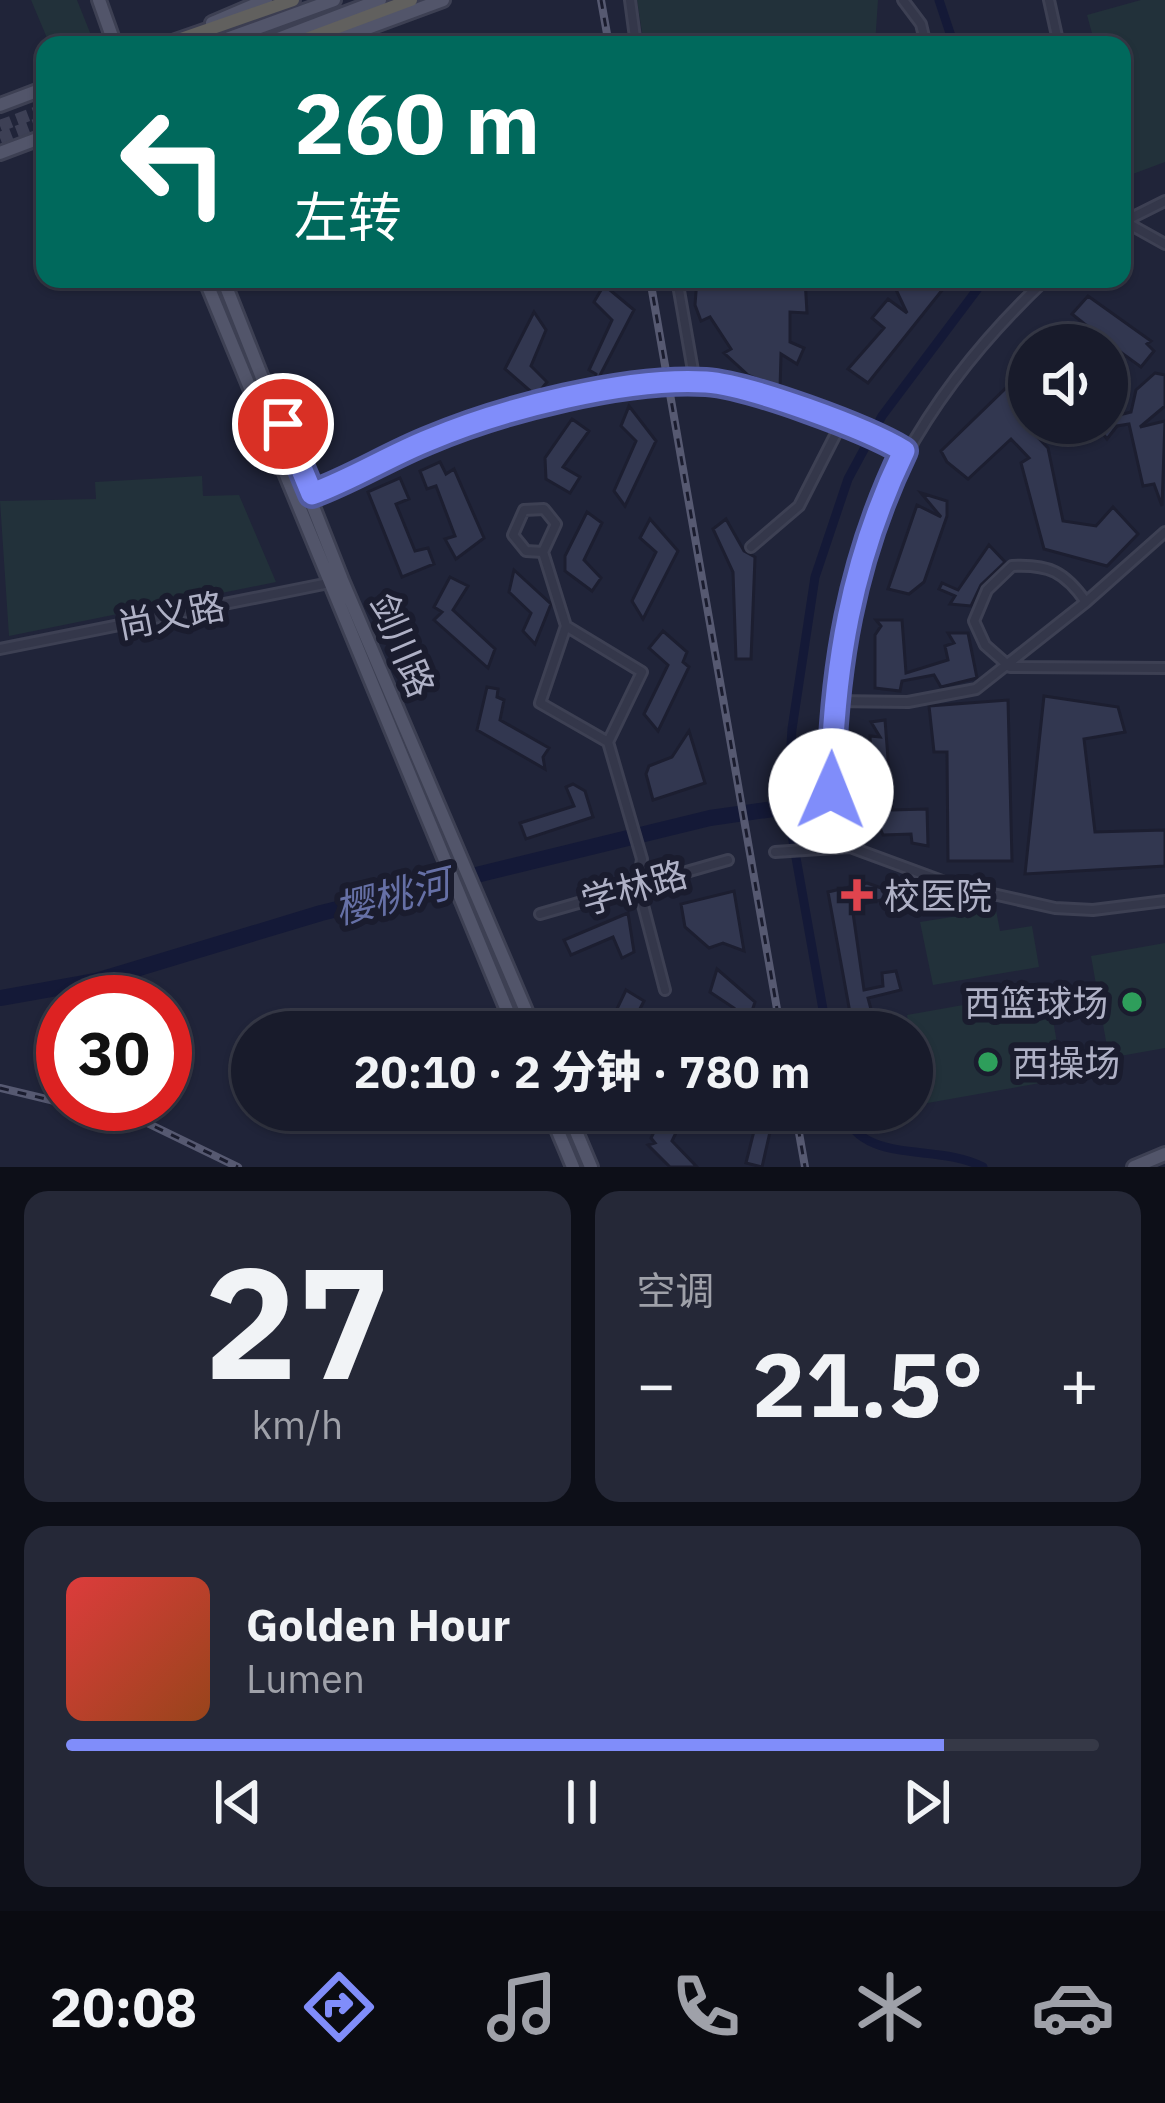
<!DOCTYPE html>
<html lang="zh">
<meta charset="utf-8">
<style>
body{margin:0;font-family:"IBM Plex Sans","Noto Sans SC",sans-serif;background:#252837;color:#f1f3f6;height:100vh;display:flex;flex-direction:column;font-size:45px;white-space:nowrap}
*{box-sizing:border-box;margin:0}
p{font-size:39px;color:#9fa1a9}
.icon{flex:none;width:66px;height:66px;fill:none;stroke:currentColor;stroke-width:2;stroke-linecap:round;stroke-linejoin:round}
.map{position:relative;height:1167px;overflow:hidden}
.details{display:flex;flex-direction:column;gap:24px;padding:24px;background:#0d0f18;flex:1}
.details>*{flex:none}
.banner{position:absolute;left:36px;top:36px;width:1095px;height:252px;border-radius:24px;box-shadow:0 3px 9px #0004,0 0 0 3px #363947;background:#00695c;color:#fff;overflow:hidden}
.buttons{position:absolute;left:1008px;top:324px;display:grid;gap:24px}
.buttons a{display:grid;place-items:center;width:120px;height:120px;border-radius:50%;background:#181b2b;box-shadow:0 3px 9px #0004,0 0 0 3px #363947;font-size:60px}
.speed{position:absolute;left:36px;top:975px;display:flex;gap:24px;font-size:60px;font-weight:700;text-align:center}
.speed>*{display:grid;place-content:center;width:156px;height:156px;border-radius:50%;background:#181b2b;box-shadow:0 3px 9px #0004,0 0 0 3px #363947;line-height:1}
.speed .limit{border:18px solid #d22;background:#fff;color:#111}
.pin{position:absolute;display:grid;place-items:center;width:102px;height:102px;color:#fff;margin:-51px;border:6px solid #fff;border-radius:50%;box-shadow:0 3px 12px #0007}
.me{position:absolute;width:132px;margin:-66px;rotate:1deg;stroke-linejoin:round;filter:drop-shadow(0 0 9px #0008)}
.turn{display:flex;align-items:center;gap:42px;height:252px;padding:0 60px;font-size:54px}
.turn .icon{width:156px;height:156px;stroke-width:2.5}
.turn b{display:block;font-size:84px;line-height:102px}
.big{font-size:90px;font-weight:800;line-height:1.1}
.details .card{flex:1;display:flex;flex-direction:column;justify-content:center;gap:18px;min-width:0;padding:0 42px;border-radius:24px;background:#252837}
.details .dial{align-items:center;gap:0}
.dial b{font-size:156px;line-height:1}
.song{display:flex;align-items:center;gap:36px}
.cover{width:144px;height:144px;border-radius:18px;background:linear-gradient(135deg,hsl(0 70% 55%),hsl(20 70% 35%))}
.played{height:12px;border-radius:6px;background:linear-gradient(90deg,#808dfa 85%,#363947 85%)}
.keys{display:flex;justify-content:space-around;direction:ltr}
.heat{display:flex;justify-content:space-between;align-items:center;font-size:66px;direction:ltr}
.details .tiles{flex:1;display:grid;gap:24px;grid-template-columns:1fr 1fr}
.card:last-child{grid-column:span 2}
.trip{position:absolute;left:231px;top:1011px;width:702px;height:120px;border-radius:60px;background:#181b2b;box-shadow:0 3px 9px #0004,0 0 0 3px #363947;font-weight:800;line-height:120px;text-align:center}
.dock{display:flex;height:192px;justify-content:space-around;align-items:center;background:#0a0b11;color:#9fa1a9}
.dock .icon{width:84px;height:84px}
.dock .current{color:#808dfa}
.dock b{font-size:54px;color:#f1f3f6}
.map>svg:first-child{display:block}
.green{fill:#22313a}
.lines{fill:none;stroke-linecap:round;stroke-linejoin:round}
.canal{stroke:#141937;stroke-width:9}
.river{stroke:#141937;stroke-width:16}
.building{fill:#323750;stroke:#1c1e30;stroke-width:3}
.trunk-tunnel{stroke:#3d4055;stroke-width:12;stroke-dasharray:12 6;stroke-linecap:butt}
.minor-casing{stroke:#3d4053;stroke-width:14}
.primary-casing{stroke:#3d4053;stroke-width:18}
.trunk-casing{stroke:#3c3e51;stroke-width:18}
.minor{stroke:#34374a;stroke-width:8}
.primary{stroke:#52556a;stroke-width:12}
.trunk{stroke:#61605e;stroke-width:12}
.rail-casing{stroke:#565971;stroke-width:8}
.rail{stroke:#1a1c2e;stroke-width:3;stroke-dasharray:9;stroke-linecap:butt}
.route-casing{stroke:#535ca2;stroke-width:30}
.route{stroke:#808dfa;stroke-width:21}
.health-dot{fill:#e0444e;stroke:#1a1c2e;stroke-width:4.5}
.leisure-dot{fill:#2e9e5b;stroke:#1a1c2e;stroke-width:4.5}
.labels{text-anchor:middle;dominant-baseline:central;stroke-width:12;stroke-linejoin:round;paint-order:stroke}
.street-label{font-size:36px;fill:#afb1c6;stroke:#1a1c2e}
.poi-label{font-size:36px;fill:#afb1c6;stroke:#1a1c2e;text-anchor:start}
.water-label{font-size:39px;font-style:italic;fill:#6670a6;stroke:#1a1c2e}
</style>
<div class="map">
<svg width="1165" height="1167" viewBox="0 0 1165 1167">
<rect width="100%" height="100%" fill="#202439"/>
<path class="green" d="M31,0H77L95,45H50Z
M637,0H878L875,45H644Z
M1141,0H1165V162L1122,178V45H1069L1093,37L1087,15Z
M202,476L203,496L239,495L276,582L9,636L0,501L96,499L95,482Z
M996,910L1000,931L1032,926L1039,967L933,985L920,922Z
M1165,943V1048L1109,1058L1091,956Z
M1048,990L1063,1079L922,1104L907,1015Z"/>
<g class="lines">
<path class="canal" d="M939,0L954,45
M827,1032L787,807L792,729L815,577L848,479L882,416L985,279
M842,1110C863,1167 936,1142 983,1167"/>
<path class="river" d="M0,998L96,981L321,913L710,818L787,807"/>
</g>
<path class="building" d="M697,279H805L807,313L790,312V342L804,348L797,364L781,354L780,389L748,375L724,353L731,349L710,317L701,321L695,305Z
M891,279H951L868,383L848,369L884,328L872,318L888,299L907,313Z
M604,285L634,310L596,383V374L589,370L612,320L594,302Z
M1088,296L1151,341L1147,344L1154,351L1141,367L1119,351L1107,362V345H1092L1101,337L1072,314Z
M534,312L546,330L531,366L547,382L536,396L505,369Z
M1155,373L1165,375V406L1140,427L1165,421L1162,506L1154,484L1143,486L1129,424L1117,426L1107,439L1095,423H1107V407L1115,416L1131,412L1136,390Z
M1006,388L1029,402L1028,427L1048,448L1063,521L1096,526L1113,507L1138,534L1107,566L1044,549L1021,463L1029,458L1011,439L968,479L947,462L941,451Z
M629,406L656,441L625,506L614,491L636,441L621,426Z
M572,419L589,431L563,467L580,477L570,493L546,479L545,458Z
M440,462L446,474L454,469L484,538L456,559L445,539L455,536L436,486L427,489L420,471Z
M400,478L409,499L396,504L415,551L428,548L434,564L402,577L368,492Z
M921,493L947,501V516L924,582L909,594L888,589L917,505L941,517Z
M587,512L602,523L584,560L601,578L592,591L565,571V556Z
M650,519L678,551L643,619L632,601L656,552L640,538Z
M726,519L744,551L755,557L751,659H736L733,572L713,529Z
M989,545L1005,562L981,585L971,606L950,604L955,596L939,589L942,583L958,590Z
M514,570L551,604L535,644L523,631L531,613L509,592Z
M450,577L468,586L453,610L495,649L488,668L434,620L442,612L434,607Z
M876,620H902L906,673L948,660L945,646L954,643L948,633H968L977,678L941,687L934,675L902,681L900,691L875,688V635L881,626Z
M663,631L687,652L683,662L689,667L658,731L644,714L668,665L649,648Z
M487,687L498,689L497,697L504,700L500,720L549,748L543,757L545,769L477,730Z
M1044,696L1118,707L1125,732L1084,739L1095,832L1165,830V866L1025,874Z
M1008,700L1012,861H948L947,752H934L929,706Z
M885,720L892,810L927,809L928,846L912,843L911,834L883,835L873,811L870,736L880,737L871,722Z
M689,731L705,783L653,800L646,774L649,766L672,757Z
M573,784L585,791L593,817L526,839L520,823L574,806L566,787Z
M867,883L884,889L886,899L852,906L864,990L883,986L882,973L896,971L901,990L868,998L872,1013L851,1018L828,892Z
M734,891L744,951L723,943L709,948L685,927L681,904Z
M628,913L634,952L622,958L613,937L571,955L564,940Z
M717,969L755,1002L745,1032H726L734,1008L710,992Z
M626,990L644,1001L628,1032H606Z
M665,1110L684,1116L672,1141L697,1167H670L648,1145L655,1143L651,1138Z
M740,1110H775L762,1167L746,1163L757,1119Z"/>
<g class="lines">
<path class="trunk-tunnel" d="M0,126L45,109
M0,138L45,121"/>
<g class="minor-casing">
<path id="minor" d="M630,0L636,45
M903,0L921,24L926,45
M1049,0L1059,45
M1122,220L1165,244
M1123,222L1165,201
M677,279L695,382
M312,494C352,479 389,457 429,440C502,409 627,377 706,382C749,385 867,428 904,451
M1165,532L1086,602C1065,572 1049,564 1012,566L987,590L974,621L985,645L1010,667L1165,668
M751,547L799,506L842,422
M543,552L526,551L513,535L524,510L544,509L556,524L543,552L566,626L540,703L608,742
M566,626L642,672L608,742L642,859L638,886L665,990
M0,649L334,582
M834,701L908,702L976,689L1086,602
M850,847C827,781 830,744 837,676C854,515 930,388 1046,279
M775,852L850,847L953,885L1055,908L1093,910L1165,901
M540,914L728,860"/>
</g>
<g class="primary-casing">
<path id="primary" d="M99,0L115,45
M212,23L266,0
M210,45L334,0
M262,45L380,0
M321,45L443,0
M0,105L45,88
M0,153L45,136
M205,279L516,1032
M223,279L342,580L535,1032
M549,1110L573,1167
M567,1110L591,1167
M1134,1167L1165,1154"/>
</g>
<g class="trunk-casing">
<path id="trunk" d="M164,45L293,0
M290,45L411,0"/>
</g>
<use href="#minor" class="minor"/>
<use href="#primary" class="primary"/>
<use href="#trunk" class="trunk"/>
<g class="rail-casing">
<path id="rail" d="M601,0L609,45
M650,279L781,1032
M0,1088L63,1103
M68,1104L145,1122L238,1167
M795,1110L805,1167"/>
</g>
<use href="#rail" class="rail"/>
</g>
<g class="lines">
<g class="route-casing">
<path id="route" d="M283,424L312,494C353,479 389,456 429,440C502,409 627,377 706,382C749,385 866,428 904,451C851,561 833,669 831,791"/>
</g>
<use href="#route" class="route"/>
</g>
<path class="health-dot" d="M851 877h12v12h12v12h-12v12h-12v-12h-12v-12h12z"/>
<g class="leisure-dot">
<circle cx="1132" cy="1002" r="12"/>
<circle cx="988" cy="1062" r="12"/>
</g>
<g class="labels">
<g class="street-label">
<text transform="translate(171 615) rotate(-11)">尚义路</text>
<text transform="translate(403 645) rotate(67)">剑川路</text>
<text transform="translate(634 887) rotate(-16)">学林路</text>
</g>
<g class="poi-label">
<text x="884" y="895">校医院</text>
<text x="1108" y="1002" text-anchor="end">西篮球场</text>
<text x="1012" y="1062">西操场</text>
</g>
<g class="water-label">
<text transform="translate(392 896) rotate(-14)">樱桃河</text>
</g>
</g>
</svg>
<div class="buttons">
<a><svg class="icon" aria-label="sound" viewBox="0 0 24 24"><path d="M4 9h4l5-4v14l-5-4H4zM17 9q2 3 0 6"/></svg></a>
</div>
<div class="speed"><div class="limit">30</div></div>
<div class="pin" style="left:283px;top:424px;background:#d93025"><svg class="icon" aria-label="arrive" viewBox="0 0 24 24"><path d="M6 21V4h12l-3 4 3 4H6"/></svg></div>
<svg class="me" style="left:831px;top:791px" viewBox="-20 -20 40 40"><circle r="19" fill="#fff"/><path d="M0-13L10 11 0 6-10 11z" fill="#808dfa"/></svg>
<div class="trip">20:10 · 2 分钟 · 780 m</div>
<div class="banner">
<div class="turn"><svg class="icon" aria-label="left" viewBox="0 0 24 24"><path d="M17 20v-9H6M10 6l-5 5 5 5"/></svg><div><b>260 m</b>左转</div></div>
</div>
</div>
<section class="details">
<div class="tiles">
<div class="card dial"><b>27</b><p>km/h</p></div>
<div class="card"><p>空调</p>
<div class="heat"><a>−</a><b class="big">21.5°</b><a>+</a></div>
</div>
<div class="card">
<div class="song"><i class="cover"></i><div><b>Golden Hour</b><p>Lumen</p></div></div>
<div class="played"></div>
<div class="keys"><svg class="icon" aria-label="previous" viewBox="0 0 24 24"><path d="M18 5L8 12l10 7zM5 5v14"/></svg><svg class="icon" aria-label="pause" viewBox="0 0 24 24"><path d="M8 5v14M16 5v14"/></svg><svg class="icon" aria-label="next" viewBox="0 0 24 24"><path d="M6 5l10 7-10 7zM19 5v14"/></svg></div>
</div>
</div>
</section>
<nav class="dock">
<b>20:08</b>
<svg class="icon current" aria-label="directions" viewBox="0 0 24 24"><path d="M12 3l9 9-9 9-9-9zM9 14v-3h6M13 9l2 2-2 2"/></svg>
<svg class="icon" aria-label="music" viewBox="0 0 24 24"><path d="M9 18V5l10-2v13"/><circle cx="6" cy="18" r="3"/><circle cx="16" cy="16" r="3"/></svg>
<svg class="icon" aria-label="phone" viewBox="0 0 24 24"><path d="M5 4h4l2 5-3 2q2 4 5 5l2-3 5 2v4C11 20 4 13 5 4z"/></svg>
<svg class="icon" aria-label="climate" viewBox="0 0 24 24"><path d="M12 3v18M4 7l16 10M4 17L20 7"/></svg>
<svg class="icon" aria-label="car" viewBox="0 0 24 24"><path d="M5 17H2v-5l4-1 3-4h7l3 4 3 1v5h-3M9 17h6M6 11h13"/><circle cx="7" cy="17" r="2"/><circle cx="17" cy="17" r="2"/></svg>
</nav>
